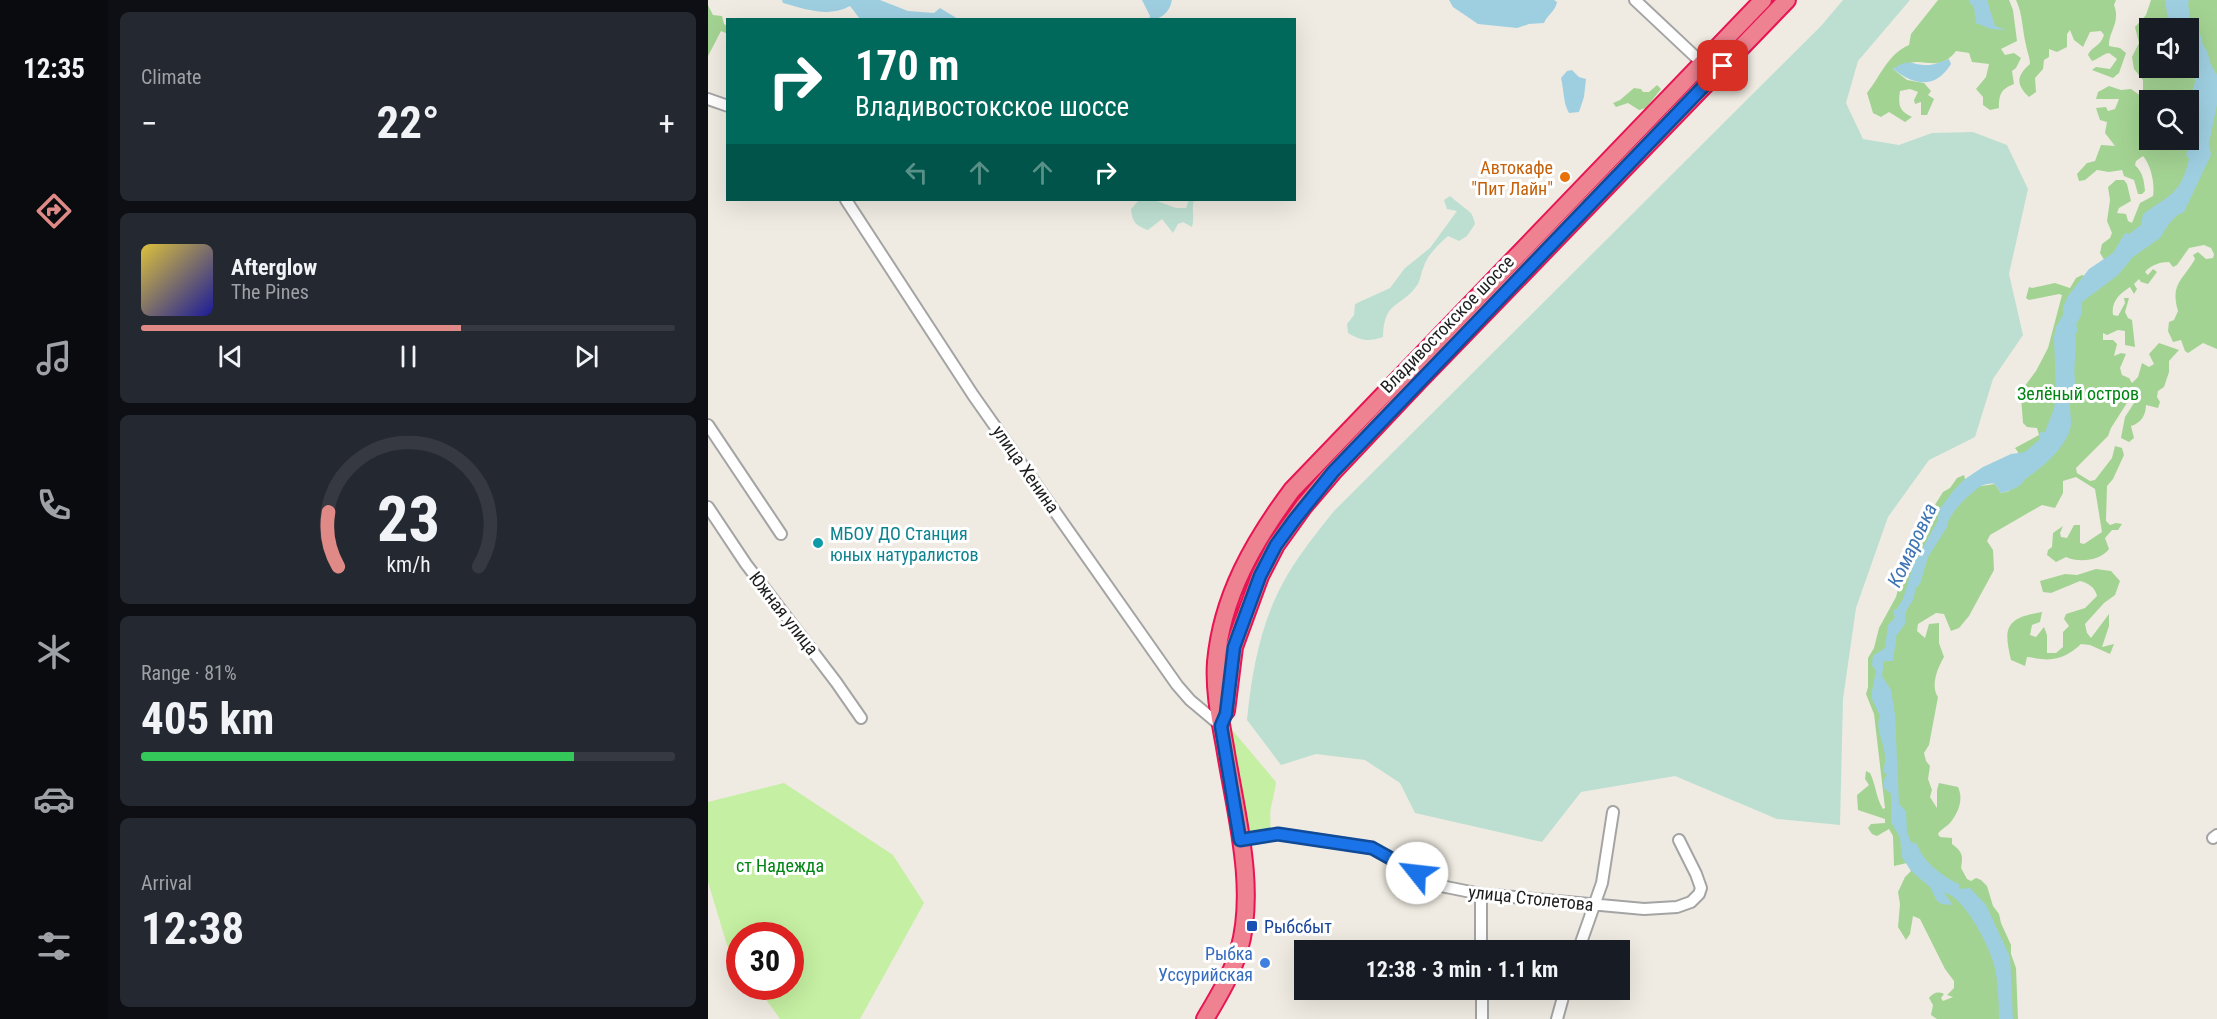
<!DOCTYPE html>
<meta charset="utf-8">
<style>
body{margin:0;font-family:"Roboto Condensed",sans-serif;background:#242831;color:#f1f3f6;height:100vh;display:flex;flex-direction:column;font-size:22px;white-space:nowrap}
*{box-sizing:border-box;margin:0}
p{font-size:20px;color:#9ea1a6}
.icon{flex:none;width:33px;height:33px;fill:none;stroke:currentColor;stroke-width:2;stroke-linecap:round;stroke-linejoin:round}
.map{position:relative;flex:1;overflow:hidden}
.sheet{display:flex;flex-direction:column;gap:12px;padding:12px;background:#0d0f14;width:600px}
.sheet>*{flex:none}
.top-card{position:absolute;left:18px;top:18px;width:570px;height:183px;border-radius:0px;box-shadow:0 6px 24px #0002;background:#00695c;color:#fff;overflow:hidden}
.tools{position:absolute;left:1431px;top:18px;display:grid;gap:12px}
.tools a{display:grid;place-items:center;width:60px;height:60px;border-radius:0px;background:#171b24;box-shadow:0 6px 24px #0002;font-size:30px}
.speed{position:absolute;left:18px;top:922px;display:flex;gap:12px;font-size:30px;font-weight:700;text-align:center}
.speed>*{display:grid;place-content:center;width:78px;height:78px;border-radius:50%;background:#171b24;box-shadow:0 6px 24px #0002;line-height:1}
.speed .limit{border:9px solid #d22;background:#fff;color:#111}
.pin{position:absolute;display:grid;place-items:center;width:51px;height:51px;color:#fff;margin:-26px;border-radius:12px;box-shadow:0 3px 9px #0006}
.me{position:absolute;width:66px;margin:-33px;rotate:299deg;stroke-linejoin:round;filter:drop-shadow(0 0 4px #0008)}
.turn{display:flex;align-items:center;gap:21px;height:126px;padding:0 30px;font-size:27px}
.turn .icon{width:78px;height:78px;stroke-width:2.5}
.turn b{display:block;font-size:42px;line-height:51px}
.lanes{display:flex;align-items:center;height:57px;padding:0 30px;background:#0003;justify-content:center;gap:30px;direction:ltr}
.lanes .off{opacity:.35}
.big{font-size:45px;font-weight:700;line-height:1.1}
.sheet .widget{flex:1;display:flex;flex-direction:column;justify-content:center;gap:9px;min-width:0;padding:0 21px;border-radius:9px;background:#242831}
.sheet .dial{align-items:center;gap:0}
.dial svg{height:156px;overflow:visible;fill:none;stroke:#363941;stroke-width:7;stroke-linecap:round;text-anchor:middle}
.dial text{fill:#f1f3f6;stroke:none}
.song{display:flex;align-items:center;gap:18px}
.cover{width:72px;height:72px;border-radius:9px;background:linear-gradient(135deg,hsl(50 70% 55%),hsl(240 70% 35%))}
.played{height:6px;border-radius:3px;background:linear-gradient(90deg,#df8a87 60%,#363941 60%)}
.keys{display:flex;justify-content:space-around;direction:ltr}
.heat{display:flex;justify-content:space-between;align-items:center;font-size:33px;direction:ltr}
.charge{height:9px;border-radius:4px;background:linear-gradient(90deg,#34c759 81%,#363941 0)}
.trip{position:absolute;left:586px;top:940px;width:336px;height:60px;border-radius:0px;background:#171b24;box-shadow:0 6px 24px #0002;font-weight:700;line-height:60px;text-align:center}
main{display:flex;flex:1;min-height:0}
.dock{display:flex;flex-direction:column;width:108px;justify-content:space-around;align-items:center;background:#090b0e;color:#9ea1a6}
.dock .icon{width:42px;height:42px}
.dock .active{color:#df8a87}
.dock b{font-size:27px;color:#f1f3f6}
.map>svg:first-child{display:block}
.grass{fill:#c5efa2}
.forest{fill:#a3d393;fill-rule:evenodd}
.wetland{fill:#bddfd1}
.water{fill:#9ecfe1}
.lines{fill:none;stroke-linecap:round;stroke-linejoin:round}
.minor-casing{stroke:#a4a4a4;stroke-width:14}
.highway-casing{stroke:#e91453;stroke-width:20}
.minor{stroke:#fff;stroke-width:10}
.highway{stroke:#ee8291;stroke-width:16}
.route-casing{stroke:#114b97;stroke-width:15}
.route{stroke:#1a73e8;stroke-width:10}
.food-dot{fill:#e8710a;stroke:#fff;stroke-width:2}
.culture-dot{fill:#0f9aa8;stroke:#fff;stroke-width:2}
.transit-dot{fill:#1a4fb4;stroke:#fff;stroke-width:2}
.shop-dot{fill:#3f7fe0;stroke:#fff;stroke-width:2}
.labels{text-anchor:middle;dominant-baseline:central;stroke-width:6;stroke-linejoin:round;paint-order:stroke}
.food-label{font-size:18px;fill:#c56008;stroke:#fff;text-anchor:end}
.street-label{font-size:18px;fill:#1d1d1d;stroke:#fff}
.park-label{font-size:18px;fill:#018512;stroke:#fff}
.culture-label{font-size:18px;fill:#0d838f;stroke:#fff;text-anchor:start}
.transit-label{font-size:18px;fill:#164399;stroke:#fff;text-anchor:start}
.shop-label{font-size:18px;fill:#366cbe;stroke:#fff;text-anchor:end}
.water-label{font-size:20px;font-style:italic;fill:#4176b5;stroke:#fff}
</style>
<main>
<nav class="dock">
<b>12:35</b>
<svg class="icon active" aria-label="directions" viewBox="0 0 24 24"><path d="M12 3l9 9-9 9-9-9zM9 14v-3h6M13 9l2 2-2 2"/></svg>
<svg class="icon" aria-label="music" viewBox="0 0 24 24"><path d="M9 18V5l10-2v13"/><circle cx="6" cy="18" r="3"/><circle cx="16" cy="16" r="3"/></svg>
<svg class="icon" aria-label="phone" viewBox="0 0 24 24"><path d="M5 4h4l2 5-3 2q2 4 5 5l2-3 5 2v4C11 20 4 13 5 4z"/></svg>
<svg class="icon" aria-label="climate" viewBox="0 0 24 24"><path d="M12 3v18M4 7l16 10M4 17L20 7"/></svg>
<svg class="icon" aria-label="car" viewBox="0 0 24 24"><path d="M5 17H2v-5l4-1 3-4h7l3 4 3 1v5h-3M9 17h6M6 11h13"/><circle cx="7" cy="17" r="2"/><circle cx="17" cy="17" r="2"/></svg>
<svg class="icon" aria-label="filters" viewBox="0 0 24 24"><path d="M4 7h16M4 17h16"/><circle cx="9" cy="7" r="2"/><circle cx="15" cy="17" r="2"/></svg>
</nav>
<section class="sheet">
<div class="widget"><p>Climate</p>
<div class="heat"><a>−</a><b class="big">22°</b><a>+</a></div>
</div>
<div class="widget">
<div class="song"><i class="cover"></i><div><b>Afterglow</b><p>The Pines</p></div></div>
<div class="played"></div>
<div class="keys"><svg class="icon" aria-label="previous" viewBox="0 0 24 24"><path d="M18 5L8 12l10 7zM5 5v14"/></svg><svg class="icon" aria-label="pause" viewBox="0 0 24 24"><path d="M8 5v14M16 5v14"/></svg><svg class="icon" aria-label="next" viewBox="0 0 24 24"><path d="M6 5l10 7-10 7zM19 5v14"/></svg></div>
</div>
<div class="widget dial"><svg viewBox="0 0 100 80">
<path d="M14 69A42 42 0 1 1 86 69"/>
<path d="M14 69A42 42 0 0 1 9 41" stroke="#df8a87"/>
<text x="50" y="56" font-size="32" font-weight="700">23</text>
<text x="50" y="72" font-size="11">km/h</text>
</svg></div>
<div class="widget"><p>Range · 81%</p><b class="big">405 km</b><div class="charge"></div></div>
<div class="widget"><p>Arrival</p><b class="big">12:38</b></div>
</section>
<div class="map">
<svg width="1509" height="1019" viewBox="0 0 1509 1019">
<rect width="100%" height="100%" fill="#efebe2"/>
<path class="grass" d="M520,725L568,782C567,791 565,798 563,807C561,815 564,824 561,833L537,837Z
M76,783L185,855L216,903L152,1019H72L49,987H82V936H32L31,962L19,945L0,882V802Z"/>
<path class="forest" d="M1230,0H1301L1305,10L1309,41L1293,49L1297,55L1306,53L1313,58L1308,68L1304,71L1306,84C1293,89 1291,94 1291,108L1282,110L1275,105V97L1268,89L1278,77L1281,64L1264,62L1261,53L1248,51C1236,67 1226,63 1209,62C1201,62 1192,66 1185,69L1199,80L1216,83L1223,91L1220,95L1226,99L1219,115H1213V102L1207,104L1206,100L1210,92L1202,89L1192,91C1190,105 1191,111 1204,117L1197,122L1181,112L1173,117L1165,113L1159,93C1173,75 1180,54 1201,45L1203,34Z
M1308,0H1408L1406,5C1413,23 1400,32 1401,46L1412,48L1418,53L1411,73L1405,78L1384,70L1388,67L1402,69L1409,59L1401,53C1394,54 1391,59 1384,61L1380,55C1384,46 1392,47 1396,35L1393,31L1382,32L1375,47L1366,40L1362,30L1359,34V47L1349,52L1341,49V57L1336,60L1335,69L1327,78L1328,92L1321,97C1308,85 1308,76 1322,64C1322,57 1319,52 1318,45C1314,29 1315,15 1308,0Z
M1443,0H1509V349L1495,343L1480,353L1477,351L1473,340L1465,342L1460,331L1461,322L1466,320L1470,311C1462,284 1475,280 1487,259L1485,255L1490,252L1498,259L1505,258L1506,254L1503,248L1496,245L1481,248L1469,265L1465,267L1461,262C1452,262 1443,265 1437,272L1440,275L1445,269L1449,272L1440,284L1433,282L1431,279L1426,284L1429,289L1426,294L1422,287C1411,294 1403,302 1405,315L1410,316L1417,303L1416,298H1421L1417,312L1420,318L1424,320L1427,347L1417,345V331L1410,330L1399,335L1395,333V340H1405L1409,344L1406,356L1413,353L1418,354L1412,368L1414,375L1421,378L1424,383L1430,377L1434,363L1441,367L1446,364L1441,354L1451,343L1471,350L1461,361V372L1456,387L1450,391L1449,397L1452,402L1450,408L1438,405C1438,415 1433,423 1423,426L1426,438L1421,442L1413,438L1417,417L1426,403L1424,395L1403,428L1400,436L1368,468L1369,473L1382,481L1387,480L1404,458L1407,446L1414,448L1416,455L1405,479L1399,486L1398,521L1402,525L1408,523L1414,524L1410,530H1404L1397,538L1401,549C1392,561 1371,563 1358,557L1348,562L1339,555L1340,550L1344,547L1345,533L1355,526L1352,533L1353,537L1359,538L1366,525H1372V543L1376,544L1394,532L1387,489L1368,477L1355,481V493L1347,508L1334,505L1282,535L1279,541L1285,550L1286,570L1261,616L1251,628L1243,631L1236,614L1228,613L1210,624L1209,631L1217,638L1221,624L1231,623V643L1236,657C1230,667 1222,686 1230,697L1221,745L1216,753L1218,761L1222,766L1220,779L1224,790L1222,797L1229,808V790L1231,783L1250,787C1256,800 1250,814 1241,824C1237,828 1233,829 1230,834L1232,837L1244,838V844C1255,852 1255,856 1253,868L1259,879L1263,881L1268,878L1273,880L1279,886L1285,906L1291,914L1293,923L1303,945V954L1308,968L1310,1019H1229L1223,1015L1225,1005L1221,998C1225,993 1230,991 1236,994L1233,998L1235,1001L1245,997L1239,995L1246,988V981L1237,969L1212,919L1205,916L1202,934L1198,940L1190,927L1192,904L1190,892L1197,877L1203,871L1199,863L1186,866L1185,836L1181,829L1169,836L1164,834L1160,828L1163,824L1177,823V819L1150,810L1149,795L1161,785L1157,779L1158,771L1162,773C1168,785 1168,798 1175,809L1177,808L1166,714L1158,694L1160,687V658L1166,648L1171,628L1188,597L1198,558L1213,527L1235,492L1242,488L1249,478L1256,475L1257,479L1273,486L1287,484L1293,493L1301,491L1310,452L1307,448L1331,435L1329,428L1319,427L1315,423L1313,397L1316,387L1328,371L1340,348L1354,295L1351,294L1321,300L1318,298L1321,287L1324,288L1347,283L1362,288L1368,278L1374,275L1396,284L1406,276L1392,253L1394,244L1402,238L1404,233L1399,221L1402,200L1400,187L1408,180H1416L1419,184L1423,201L1411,208L1409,213L1418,214L1420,221L1424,223L1432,203L1445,196C1447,184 1443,165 1435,156L1428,161L1427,165C1435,173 1436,180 1437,191L1434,194H1430L1426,180L1416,176L1414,170L1401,172L1389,170L1377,180L1371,181L1369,174L1379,163L1387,161L1393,145L1407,146L1397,133L1399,122L1392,120L1388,108L1398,107L1400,111L1407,109L1411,99H1388L1390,92L1401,86L1413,90L1423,89L1440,101L1435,92V80L1426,69L1424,57L1431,43L1427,27L1438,15ZM1442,28H1480V68H1442ZM1442,100H1480V140H1442Z
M0,5L5,15L14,16L16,24L19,26L20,34L13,31L0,56Z
M949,85L953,89L938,108L931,110L920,103L908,107L905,103L912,100L926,88L933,89L935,92H941Z
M1388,569L1403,571L1412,581L1407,595L1396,603L1377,624L1379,633L1383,638L1401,614V626L1394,647L1406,644L1402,654L1382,645L1373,644C1361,655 1350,661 1333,659C1328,659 1324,657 1319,657L1317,666L1303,660C1295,627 1298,618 1334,612L1332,622L1324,625L1322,635L1328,637L1336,627L1339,635V653H1348L1355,647V632L1361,626L1356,619L1358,614L1377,608L1389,596C1387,587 1380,583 1372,581L1343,593L1335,592L1332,581L1357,574L1369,575Z"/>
<path class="wetland" d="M1135,0H1202L1150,61L1138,103L1155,139L1191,145L1224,133L1265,132L1299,145L1320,189L1301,274L1315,335L1285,379L1267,437L1221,460L1180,517L1148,608L1135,699L1132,825L1069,819L967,776L873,792L834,842L707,813L692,783L657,760L608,754L573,765L539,720C544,670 553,619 580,574C593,552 610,531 626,511L1113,26Z
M742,196C743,197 762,212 763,213C765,216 766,220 767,224L759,236L751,241L740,236C731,244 720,254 716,266C713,272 713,278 710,284C693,309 676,299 675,337C661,342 653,341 640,333L639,324L646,315L647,304L682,288L697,268L722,248L749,211L739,209L736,200Z
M431,200H446L468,208H478L481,200H486C483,209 487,217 484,227L475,222L470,224L465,233L454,219L440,230C428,226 424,222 423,209Z"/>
<path class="water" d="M74,0H172L200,11L226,13L232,8L250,19H152L142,6C121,18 97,9 75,3Z
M434,0H464C462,12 453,20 441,20L442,16Z
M741,0H846L849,2C847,12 839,15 836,23L821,24L809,28L770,24L745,7Z
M1262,0H1279L1287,26L1298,30L1283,29L1268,23L1266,7L1261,2Z
M1457,0H1481L1480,4L1482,18L1488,19L1495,45L1499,51L1503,65L1509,75V105L1501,143L1503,155L1476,212L1468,216L1460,225L1452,238L1425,257L1410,275L1374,302V313L1368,325L1370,331L1367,334C1369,351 1365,366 1367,383L1371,386C1353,398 1368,416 1361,433C1354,450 1333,469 1317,479C1314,487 1301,491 1293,493L1287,484C1283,483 1277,484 1273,486C1262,493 1239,515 1239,527L1220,557L1212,584L1208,588L1205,600L1198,611L1197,624L1188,636C1189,643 1185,653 1185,661H1176L1174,676L1183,690L1187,715L1191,804L1198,811L1199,832L1203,842L1209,844C1215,862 1234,876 1251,884V889L1262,888L1278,905L1302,957L1305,1019H1291C1291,1002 1290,984 1287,968C1283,949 1256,895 1236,893L1245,905L1234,904L1229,901L1222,887L1203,871L1194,857L1192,837L1183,822V794L1176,788V780L1179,775L1175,771C1183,748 1165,733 1172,716L1163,697L1168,671L1164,665L1165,656L1177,648L1180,625L1187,618L1185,610L1189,609L1195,599L1205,566L1230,520L1231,510L1246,490L1257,479L1275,467L1303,454L1317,452L1332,439L1331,435L1333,432H1337L1346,409L1348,393L1346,337L1348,327L1355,315V307L1360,296L1381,269L1405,253L1417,233L1421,234L1433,225L1435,214C1462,195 1473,194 1481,159L1478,155L1483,141L1482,129L1486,121V105L1484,92L1487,82L1486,66L1481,48L1480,28H1461Z
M1241,59L1243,64C1227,90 1206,85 1185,69C1201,57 1205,66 1222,65C1228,64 1235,61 1241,59Z
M864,70L871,77L878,79L876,97L871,112L861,113C855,103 856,90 853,78L859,71Z"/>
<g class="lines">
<g class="minor-casing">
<path id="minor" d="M927,0L994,63
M0,99L20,106
M138,200L265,395L469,685L482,700L513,726
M0,425L73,534
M0,507L38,564L128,682L153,718
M1505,838L1509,835
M532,840L570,834L664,848L728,885L773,894L936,909L969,907L983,902L991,894L993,888L988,874L971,840
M773,894V951
M870,951L894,883L905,812
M774,990V1019
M849,1019L857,990"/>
</g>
<g class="highway-casing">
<path id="highway" d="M518,711L526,647L552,576L568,545L596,506L625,472L710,382L1079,0
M497,1019C510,997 524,974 531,950C549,888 527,810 517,747C512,719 506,690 508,662C514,596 546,541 584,490L1055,0"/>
</g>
<use href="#minor" class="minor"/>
<use href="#highway" class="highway"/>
</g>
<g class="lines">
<g class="route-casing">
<path id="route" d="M709,873L664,848L570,834L532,840L513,726L518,714L526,647L552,576L568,545L587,519L625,472L1015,66"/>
</g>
<use href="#route" class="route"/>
</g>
<circle class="food-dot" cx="857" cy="177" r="6"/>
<circle class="culture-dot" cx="110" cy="543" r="6"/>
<rect class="transit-dot" x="538" y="920" width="12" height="12" rx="3"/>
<circle class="shop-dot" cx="557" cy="963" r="6"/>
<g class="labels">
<g class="food-label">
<text x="845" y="167">Автокафе<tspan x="845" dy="21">"Пит Лайн"</tspan></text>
</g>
<g class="street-label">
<text transform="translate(739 324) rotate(-46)">Владивостокское шоссе</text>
<text transform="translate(318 469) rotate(55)">улица Хенина</text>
<text transform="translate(76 613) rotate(52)">Южная улица</text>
<text transform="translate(823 898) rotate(6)">улица Столетова</text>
</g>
<g class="park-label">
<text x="1370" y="393">Зелёный остров</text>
<text x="72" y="865">ст Надежда</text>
</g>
<g class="culture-label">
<text x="122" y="533">МБОУ ДО Станция<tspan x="122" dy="21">юных натуралистов</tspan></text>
</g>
<g class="transit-label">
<text x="556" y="926">Рыбсбыт</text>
</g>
<g class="shop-label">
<text x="545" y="953">Рыбка<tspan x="545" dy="21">Уссурийская</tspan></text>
</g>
<g class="water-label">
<text transform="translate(1204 545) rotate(-65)">Комаровка</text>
</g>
</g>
</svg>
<div class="tools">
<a><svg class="icon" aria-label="sound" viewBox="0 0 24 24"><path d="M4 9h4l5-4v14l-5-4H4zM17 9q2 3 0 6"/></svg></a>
<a><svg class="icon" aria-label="search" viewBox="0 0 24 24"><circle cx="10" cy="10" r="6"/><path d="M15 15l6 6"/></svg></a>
</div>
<div class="speed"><div class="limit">30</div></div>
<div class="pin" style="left:1015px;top:66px;background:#d93025"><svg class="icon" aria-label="arrive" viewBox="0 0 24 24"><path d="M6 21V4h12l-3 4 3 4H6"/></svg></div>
<svg class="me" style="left:709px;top:873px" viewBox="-20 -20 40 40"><circle r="19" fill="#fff"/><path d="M0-13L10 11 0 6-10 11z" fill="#1a73e8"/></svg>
<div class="trip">12:38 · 3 min · 1.1 km</div>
<div class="top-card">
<div class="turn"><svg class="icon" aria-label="right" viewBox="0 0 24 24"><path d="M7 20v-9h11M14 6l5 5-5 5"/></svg><div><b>170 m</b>Владивостокское шоссе</div></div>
<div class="lanes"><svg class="icon off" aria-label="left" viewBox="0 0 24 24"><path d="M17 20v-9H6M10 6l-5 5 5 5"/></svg><svg class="icon off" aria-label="ahead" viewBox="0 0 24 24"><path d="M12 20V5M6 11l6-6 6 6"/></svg><svg class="icon off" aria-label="ahead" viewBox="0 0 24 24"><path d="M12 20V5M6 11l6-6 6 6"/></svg><svg class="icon" aria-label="right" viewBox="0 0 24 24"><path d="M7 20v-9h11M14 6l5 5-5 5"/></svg></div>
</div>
</div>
</main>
